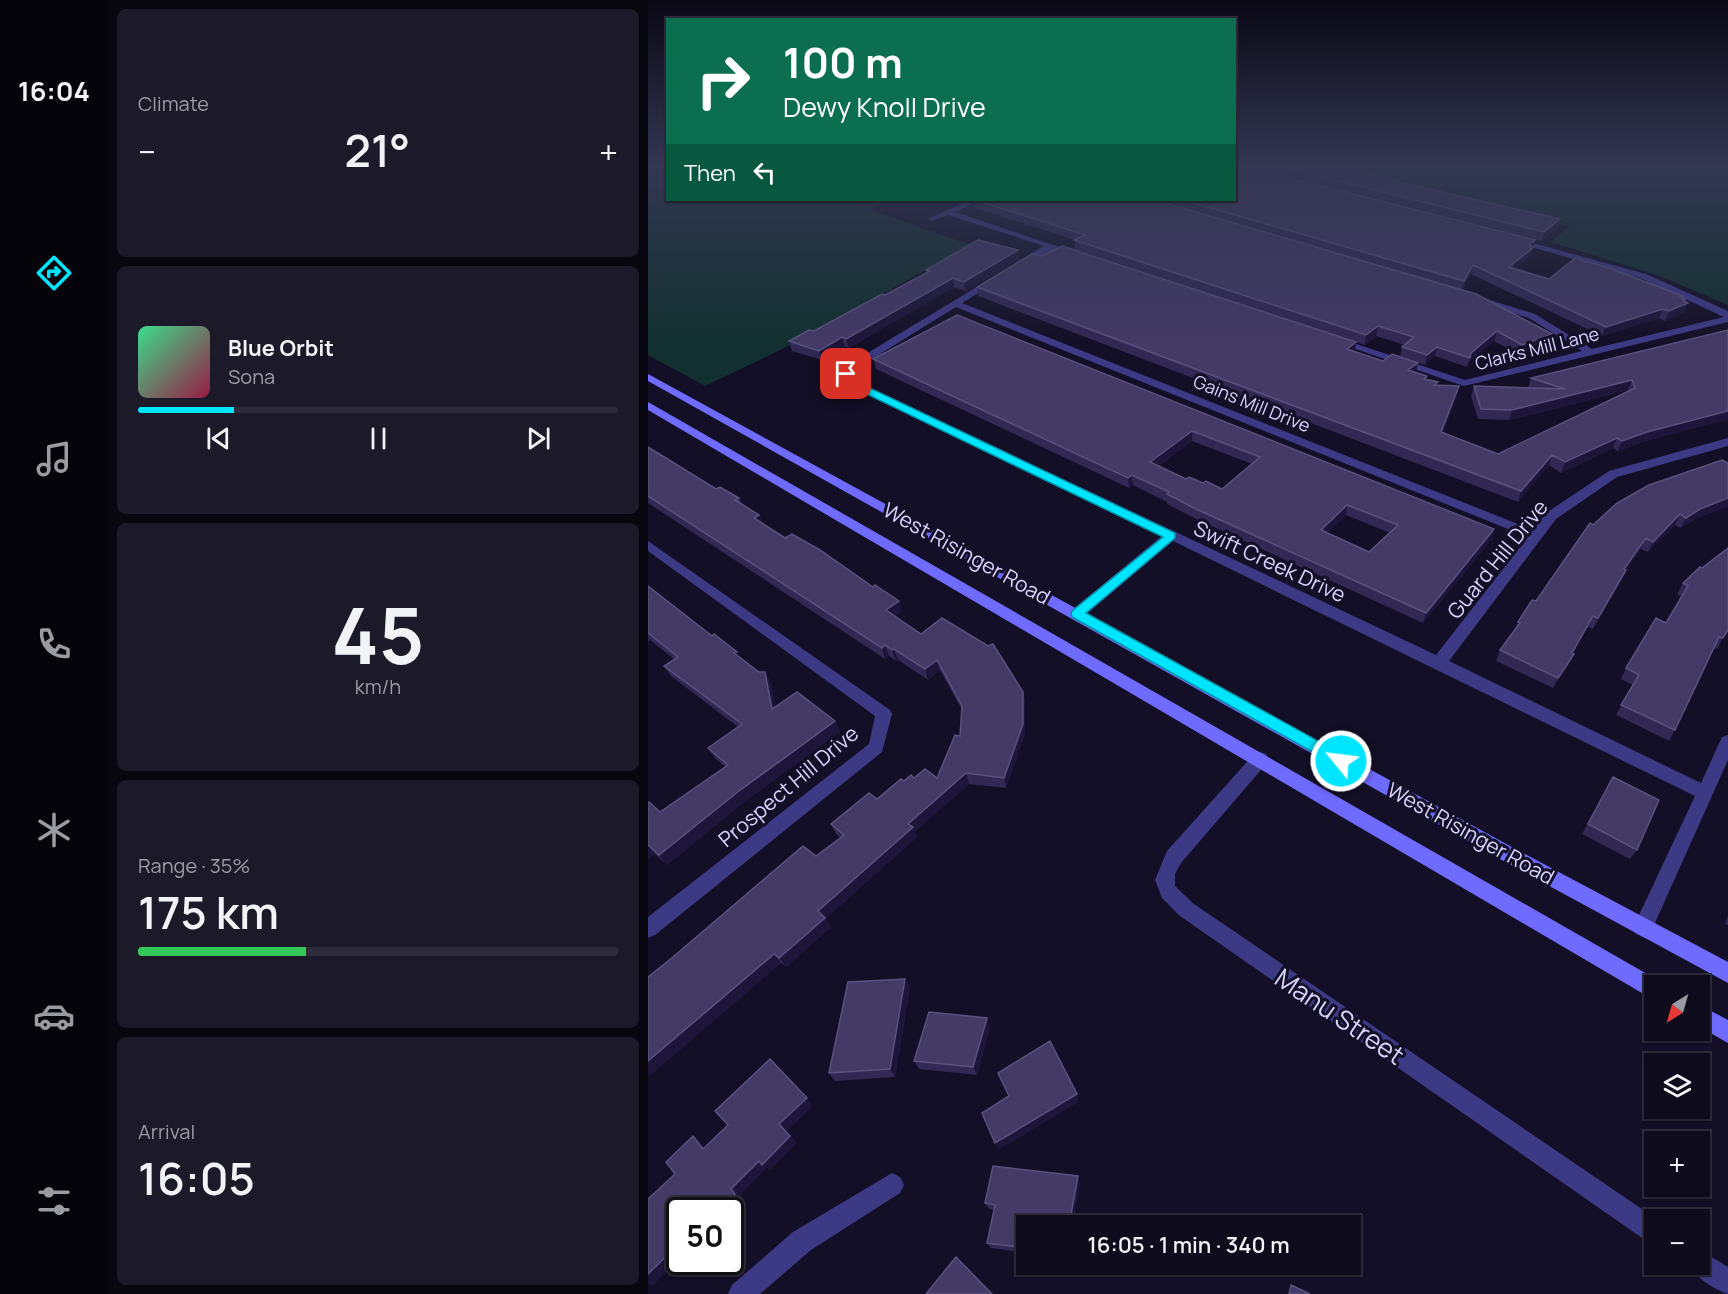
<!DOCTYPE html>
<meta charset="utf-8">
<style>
body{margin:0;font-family:Manrope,sans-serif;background:#1c1929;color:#f1f3f6;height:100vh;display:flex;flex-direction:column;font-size:22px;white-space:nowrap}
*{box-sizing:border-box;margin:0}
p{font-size:20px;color:#9b9ba3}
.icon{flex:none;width:33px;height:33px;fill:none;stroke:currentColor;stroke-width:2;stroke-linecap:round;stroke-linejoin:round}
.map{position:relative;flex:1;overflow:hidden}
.sheet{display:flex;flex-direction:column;gap:9px;padding:9px;background:#08060f;width:540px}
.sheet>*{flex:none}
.top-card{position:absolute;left:18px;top:18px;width:570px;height:183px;border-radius:0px;box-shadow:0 2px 4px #0004,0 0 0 2px #2e2b3b;background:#0b6e4f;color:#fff;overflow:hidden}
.needle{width:39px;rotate:217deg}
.fabs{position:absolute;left:996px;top:975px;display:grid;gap:12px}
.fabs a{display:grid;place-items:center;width:66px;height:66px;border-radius:0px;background:#0e0b1c;box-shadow:0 2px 4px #0004,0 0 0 2px #2e2b3b;font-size:30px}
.speed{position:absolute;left:18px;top:1197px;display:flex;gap:12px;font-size:30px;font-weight:700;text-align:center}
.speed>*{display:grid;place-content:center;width:78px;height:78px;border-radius:50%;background:#0e0b1c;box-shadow:0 2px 4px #0004,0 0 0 2px #2e2b3b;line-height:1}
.speed .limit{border:3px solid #111;border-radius:9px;background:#fff;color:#111}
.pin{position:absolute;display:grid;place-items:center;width:51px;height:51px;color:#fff;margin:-26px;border-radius:12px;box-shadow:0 3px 9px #0006}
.me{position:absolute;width:66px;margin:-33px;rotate:299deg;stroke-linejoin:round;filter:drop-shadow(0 0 4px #0008)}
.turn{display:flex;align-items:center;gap:21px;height:126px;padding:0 18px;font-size:27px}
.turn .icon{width:78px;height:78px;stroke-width:2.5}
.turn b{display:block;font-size:42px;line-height:51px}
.then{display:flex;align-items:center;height:57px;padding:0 18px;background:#0003;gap:12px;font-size:22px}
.big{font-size:45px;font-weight:600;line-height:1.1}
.sheet .card{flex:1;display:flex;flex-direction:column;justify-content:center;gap:9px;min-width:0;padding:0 21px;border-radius:9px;background:#1c1929}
.sheet .dial{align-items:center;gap:0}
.dial b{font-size:78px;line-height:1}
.song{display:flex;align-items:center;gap:18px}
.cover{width:72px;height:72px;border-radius:9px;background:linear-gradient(135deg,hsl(150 70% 55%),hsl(340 70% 35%))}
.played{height:6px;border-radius:3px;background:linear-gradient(90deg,#00e5ff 20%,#2e2b3b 20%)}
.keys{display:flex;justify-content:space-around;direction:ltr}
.heat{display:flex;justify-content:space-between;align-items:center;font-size:33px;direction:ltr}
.charge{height:9px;border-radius:4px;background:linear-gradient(90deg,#34c759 35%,#2e2b3b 0)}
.trip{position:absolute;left:368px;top:1215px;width:345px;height:60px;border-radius:0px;background:#0e0b1c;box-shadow:0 2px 4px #0004,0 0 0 2px #2e2b3b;font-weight:600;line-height:60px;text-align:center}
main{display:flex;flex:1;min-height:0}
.menu{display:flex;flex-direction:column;width:108px;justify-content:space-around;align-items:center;background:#06040b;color:#9b9ba3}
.menu .icon{width:42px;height:42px}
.menu .on{color:#00e5ff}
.menu b{font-size:27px;color:#f1f3f6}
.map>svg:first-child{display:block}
.green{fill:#12302f}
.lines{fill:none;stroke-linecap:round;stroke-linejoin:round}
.minor{fill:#3d3a85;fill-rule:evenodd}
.secondary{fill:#6f6bff;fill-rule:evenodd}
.wall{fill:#312854;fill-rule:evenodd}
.shaded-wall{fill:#1d163a}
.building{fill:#433a66;stroke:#5a527e;stroke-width:1.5;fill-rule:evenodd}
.route{fill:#00e5ff;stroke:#0095a6;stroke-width:1.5}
.labels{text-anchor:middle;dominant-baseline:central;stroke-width:6;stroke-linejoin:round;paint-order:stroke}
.far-street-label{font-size:18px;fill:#d9d4ff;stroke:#130f26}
.street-label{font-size:21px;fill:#d9d4ff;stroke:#130f26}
.near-street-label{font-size:26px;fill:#d9d4ff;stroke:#130f26}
</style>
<main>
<nav class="menu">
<b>16:04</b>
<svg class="icon on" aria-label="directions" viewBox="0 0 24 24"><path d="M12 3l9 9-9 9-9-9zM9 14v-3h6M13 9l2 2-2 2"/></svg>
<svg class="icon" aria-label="music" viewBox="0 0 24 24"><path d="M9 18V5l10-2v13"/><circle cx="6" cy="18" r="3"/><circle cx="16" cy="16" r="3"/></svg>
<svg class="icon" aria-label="phone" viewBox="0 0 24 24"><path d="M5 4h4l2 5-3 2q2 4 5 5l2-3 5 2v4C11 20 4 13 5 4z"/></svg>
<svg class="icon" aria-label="climate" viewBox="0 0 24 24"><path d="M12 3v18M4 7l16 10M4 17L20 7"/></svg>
<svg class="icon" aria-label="car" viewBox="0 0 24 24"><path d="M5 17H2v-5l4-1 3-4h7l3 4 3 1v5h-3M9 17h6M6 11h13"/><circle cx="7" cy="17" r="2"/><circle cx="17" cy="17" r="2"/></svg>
<svg class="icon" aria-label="filters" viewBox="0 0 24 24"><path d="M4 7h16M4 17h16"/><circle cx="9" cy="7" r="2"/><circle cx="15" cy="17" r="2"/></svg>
</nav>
<section class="sheet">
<div class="card"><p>Climate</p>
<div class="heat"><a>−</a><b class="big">21°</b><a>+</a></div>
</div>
<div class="card">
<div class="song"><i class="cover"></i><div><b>Blue Orbit</b><p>Sona</p></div></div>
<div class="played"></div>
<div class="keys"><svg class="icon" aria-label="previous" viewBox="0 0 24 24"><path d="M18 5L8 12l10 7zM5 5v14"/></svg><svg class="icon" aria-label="pause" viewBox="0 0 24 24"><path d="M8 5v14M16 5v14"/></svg><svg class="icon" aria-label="next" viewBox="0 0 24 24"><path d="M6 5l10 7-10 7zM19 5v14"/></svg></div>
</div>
<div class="card dial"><b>45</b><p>km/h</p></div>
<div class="card"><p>Range · 35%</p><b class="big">175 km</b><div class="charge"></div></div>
<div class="card"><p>Arrival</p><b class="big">16:05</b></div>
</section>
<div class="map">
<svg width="1080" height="1294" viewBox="0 0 1080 1294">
<rect width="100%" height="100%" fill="#130f26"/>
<path class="green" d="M0,164H19L20,200H243L221,209L322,245L157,338L57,386L0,355Z
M668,164H1080V305L1009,275L903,242L921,226Z"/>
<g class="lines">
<path class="minor" d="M323,200H332L307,212L411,247L370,268L366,265L367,263L396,246L300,215L283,221L279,219Z
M866,238L998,274L1080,311V322L816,386L684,341L693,339L817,380L934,351L881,318L829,302V298L832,297L887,314L944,349L1076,317L992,278L866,242Z
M347,276L352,279L350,281L314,303L885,530L898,513L961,471L1080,438V446L969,477L908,519L801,661L1053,783L1074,737L1080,735V760L1002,934L995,937L988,934L985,928L1047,796L525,541L434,618H424L422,614L424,610L514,536L202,386L193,374L203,363ZM308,307L880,537L788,655L210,382L204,374L211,367Z
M0,541L242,710L244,714L234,752L7,935L0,938V917L221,744L227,716L0,551Z
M612,752L618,754L620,759L618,764L533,863L527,874V886L546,904L1010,1220H1006V1243L997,1240L532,916L514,898L507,880L519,851L606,754Z
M244,1173L252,1177L256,1185L252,1193L163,1250L112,1294H80L84,1285L145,1232Z
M1052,1250L1080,1267V1294C1067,1290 1046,1277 1041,1264H1052Z"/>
<path class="secondary" d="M0,374L862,846L1080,962V983L850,858L0,381Z
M0,402L1013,982L1015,986H1006V999L999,996L0,410Z
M1052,1005L1080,1020V1043L1052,1027Z"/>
</g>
<path class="wall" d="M589,164H685L910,227L894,241Z
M301,200H318L311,203Z
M322,200H586L887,240L883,255L867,269L901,279L1035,296L1034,298L1037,299V312L1017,321L1011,318L954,336L823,274L814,290L901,343L871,355L846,341L821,362L819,367L787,356L777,365L752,356L754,347L757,345L728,336L717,345L427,249V240L324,207Z
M370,250L371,259L318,291L306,287L201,348L197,347L174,360L144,351L141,341L166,331L237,295L278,273V270Z
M329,287L708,342L707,352L779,376V380L809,396L795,432L850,454L980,391V390L861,420L830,419L823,396L826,386L880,388L883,378L1080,330V419L994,442L970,451L965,448L913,473L901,465L870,502L330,296Z
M309,315L846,529L843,540L775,623L548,519L519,504V502L485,485L481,488L228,369L225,359ZM544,441L604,464L574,489L538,479L511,466ZM698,515L742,533L721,552L679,533Z
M0,447L68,489L91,498L94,504L111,515L114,523L254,611L247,616L273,634L375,692L377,702V734L358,788L321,784L266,832L269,837L178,918L183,927L138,967L133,963L0,1077V977L168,856L193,838L188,834L183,824L229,799L256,781L266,778H289L312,736L314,710L292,670L280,680L250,660L248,661L241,656L237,659L0,503Z
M1001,485L1047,519L1033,528L1027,525L1000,552L993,549L978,570L973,581L945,629L940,627L925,653L921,664L905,688L848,661L852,650L866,630L870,622L888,601L945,525Z
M1052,567L1075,638L1069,649L1066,648L1027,730L1021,741L968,715L985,685L973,679L978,668L1018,623L1034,597L1029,594L1035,583Z
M0,586L111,672H117L123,683L127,707L187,721L192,732L97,801L19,865L7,854L0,859V803L12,812L77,767L67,758L60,748L90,727L23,676L16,666L26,659L2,640L0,642Z
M965,777L989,850L982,859L934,834Z
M1080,916V925L1077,924Z
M257,979L262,987L247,1077L187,1081L181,1073Z
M339,1018L342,1027L329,1075L271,1069L266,1061Z
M432,1183L424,1226H378V1253L343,1248L339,1243L346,1210L341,1209L337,1203Z"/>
<path class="shaded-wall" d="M311,200H318L311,203Z
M912,219L910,227L894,241L896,232Z
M887,240L883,255L859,276L861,267L881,245Z
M370,250L371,259L318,291L316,282Z
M825,265L823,274L814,290L816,281Z
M305,278L306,287L201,348L198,339Z
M1037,299L1034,305L1040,303L1037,312L1017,321L1021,311Z
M1015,309L1011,318L954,336L958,327Z
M730,326L728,336L717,345L718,335Z
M849,331L846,341L821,362L819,367L823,353Z
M904,334L901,343L871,355L874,345Z
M194,337L197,347L174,360L171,351Z
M708,342L707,352L699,349Z
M789,347L787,356L777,365L779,355Z
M770,363L768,372L760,370Z
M984,380L980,390L861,420L864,410Z
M811,386L809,396L791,442L793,432Z
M1080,411V419L994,442L970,451L974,441L999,432Z
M544,431V441L502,473V462Z
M969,438L965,448L913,473L917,462Z
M904,455L901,465L870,502L873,491Z
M484,475L485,485L481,488L480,478Z
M1080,498V507L1047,519L1033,528L1038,518L1052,509Z
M699,505L698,515L672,541L673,530Z
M1032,514L1027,525L1000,552L1005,542Z
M111,515L115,526L106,518Z
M846,529L843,540L775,623L778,613Z
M998,538L993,549L971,580L976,569Z
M978,570L973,581L945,629L950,618Z
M251,601L254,611L241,620L238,610Z
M945,616L940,627L919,663L924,653Z
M237,645L241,656L237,659L234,648Z
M246,649L250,660L248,661L244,650Z
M926,654L921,664L905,688L910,678Z
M289,660L292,670L280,680L277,669Z
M117,672L123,683L130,719L124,709Z
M375,692L377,702V734L358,788L356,778Z
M187,721L192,732L97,801L19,865L11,855L91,791Z
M318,773L321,784L266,832L269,837L178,918L183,927L138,967L131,958L170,911L260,824Z
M0,845L7,854L0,859Z
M126,954L133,963L0,1077V1061Z
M257,979L262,987L247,1077L242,1069Z
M339,1018L342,1027L329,1075L325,1067Z
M429,1094L431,1102L351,1150L347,1143Z
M159,1098L165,1106L139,1131L149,1143L122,1171L119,1168L92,1196L96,1200L82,1214V1210H64L83,1189L131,1124Z
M45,1136L54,1143L65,1156L55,1149Z
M430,1176L432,1183L424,1226H421Z
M32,1243V1258L4,1286L0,1284V1274Z"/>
<path class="building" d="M586,164L887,240L881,245L886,247L861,267L901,279L927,258L958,267L1014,288L1035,296L1032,297L1037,299L1035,300L1040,303L1021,311L1015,309L958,327L825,265L816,281L535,200H586Z
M621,164H685L749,180L746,181L912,219L896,232Z
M327,200H507L828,294L904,334L874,345L849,331L823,353L822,358L789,347L779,355L754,347L766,337L730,326L718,335L426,240L437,235Z
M330,240L370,250L316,282L305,278L198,339L194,337L171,351L141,341L161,330L166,331L234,294L237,295L282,271L278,270Z
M414,246L708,342L699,349L735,361L744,354L770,363L760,370L779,376L776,379L790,382L786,385L811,386L793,432L850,454L987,388L984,380L864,410L833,409L826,386L917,389L883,378L1080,330V411L999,432L974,441L969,438L917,462L904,455L873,491L329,287L384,254L394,256Z
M309,315L846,529L778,613L548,509L519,494L521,492L484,475L480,478L225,359ZM544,431L612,457L574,489L558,481L555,483L541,477L538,479L502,462ZM699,505L750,525L721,552L673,530Z
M0,447L68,489L72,487L91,498L87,500L111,515L106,518L137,538L144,534L172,550L225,587L227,585L251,601L238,610L273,634L294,618L340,646L345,644L375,692V724L356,778L318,773L260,824L265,827L170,911L177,918L131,958L126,954L0,1061V977L25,957L155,846L168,856L196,835L183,824L221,793L229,799L253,779L256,781L263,775L266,778L277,769L289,778L307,735L312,736L314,706L289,660L277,669L246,649L244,650L237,645L234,648L0,496Z
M1074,460L1080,463V498L1052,509L1038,518L1032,514L1005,542L998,538L976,569L978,570L950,618L945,616L924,653L926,654L910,678L852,650L872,623L870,622L884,600L888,601L942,523L945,525L969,503L1001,485Z
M1080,548V630L1075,638L1071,637L1027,730L973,705L991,675L978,668L1008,618L1018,623L1040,586L1035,583L1052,567L1054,568Z
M0,586L64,636L66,634L89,652L86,653L111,672H117L124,709L149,692L187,721L91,791L11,855L0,845V803L1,802L12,812L80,765L60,748L94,724L16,666L30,657L0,633Z
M965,777L1011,800L989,850L940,824Z
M257,979L242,1069L181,1073L200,982Z
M281,1012L339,1018L325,1067L266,1061Z
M402,1041L429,1094L347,1143L334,1113L361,1096L350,1073Z
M122,1059L159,1098L131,1124L142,1136L114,1165L111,1161L83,1189L87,1194L73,1208L70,1204L64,1210H32V1243L0,1274V1199L27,1174L18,1162L45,1136L55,1149L80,1125L67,1111Z
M345,1166L430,1176L421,1226H378V1248L339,1243L347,1205L337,1203Z
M308,1257L344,1294H278Z
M643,1285L662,1294H641Z"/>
<linearGradient id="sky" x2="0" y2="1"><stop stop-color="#0a0815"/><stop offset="0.48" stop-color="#333752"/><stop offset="1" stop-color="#333752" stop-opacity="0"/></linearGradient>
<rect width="1080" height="345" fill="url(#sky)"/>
<path class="route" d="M194,372H201L209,382L527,533V538L438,613L699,757L701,761L699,765L693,767L688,765L424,617L423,614L424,611L515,537L202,386L193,374Z"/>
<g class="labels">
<g class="far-street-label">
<text transform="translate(889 348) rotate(-14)">Clarks Mill Lane</text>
<text transform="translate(604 403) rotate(22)">Gains Mill Drive</text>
</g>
<g class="street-label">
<text transform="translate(319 553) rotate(29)">West Risinger Road</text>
<text transform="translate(849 559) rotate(-51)">Guard Hill Drive</text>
<text transform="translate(622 561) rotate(25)">Swift Creek Drive</text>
<text transform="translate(140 786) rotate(-40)">Prospect Hill Drive</text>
<text transform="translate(823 833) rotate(29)">West Risinger Road</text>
</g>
<g class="near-street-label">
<text transform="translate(692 1016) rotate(34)">Manu Street</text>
</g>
</g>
</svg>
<div class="fabs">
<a><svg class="needle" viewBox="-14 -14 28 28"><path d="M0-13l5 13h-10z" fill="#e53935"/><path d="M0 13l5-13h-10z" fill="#9b9ba3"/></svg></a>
<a><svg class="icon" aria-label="layers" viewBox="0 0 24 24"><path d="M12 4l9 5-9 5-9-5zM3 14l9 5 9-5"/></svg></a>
<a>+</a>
<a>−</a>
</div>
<div class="speed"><div class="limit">50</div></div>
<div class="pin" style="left:198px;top:374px;background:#d93025"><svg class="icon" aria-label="arrive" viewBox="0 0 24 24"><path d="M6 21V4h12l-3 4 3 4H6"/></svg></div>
<svg class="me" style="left:693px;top:761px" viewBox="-20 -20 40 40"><circle r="17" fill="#00e5ff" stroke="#fff" stroke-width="3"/><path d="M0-11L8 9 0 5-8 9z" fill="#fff"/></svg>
<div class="trip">16:05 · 1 min · 340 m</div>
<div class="top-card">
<div class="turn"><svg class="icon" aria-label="right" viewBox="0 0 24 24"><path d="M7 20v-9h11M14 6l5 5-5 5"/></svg><div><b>100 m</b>Dewy Knoll Drive</div></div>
<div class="then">Then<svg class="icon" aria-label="left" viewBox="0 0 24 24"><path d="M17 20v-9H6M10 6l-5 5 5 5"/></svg></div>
</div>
</div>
</main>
